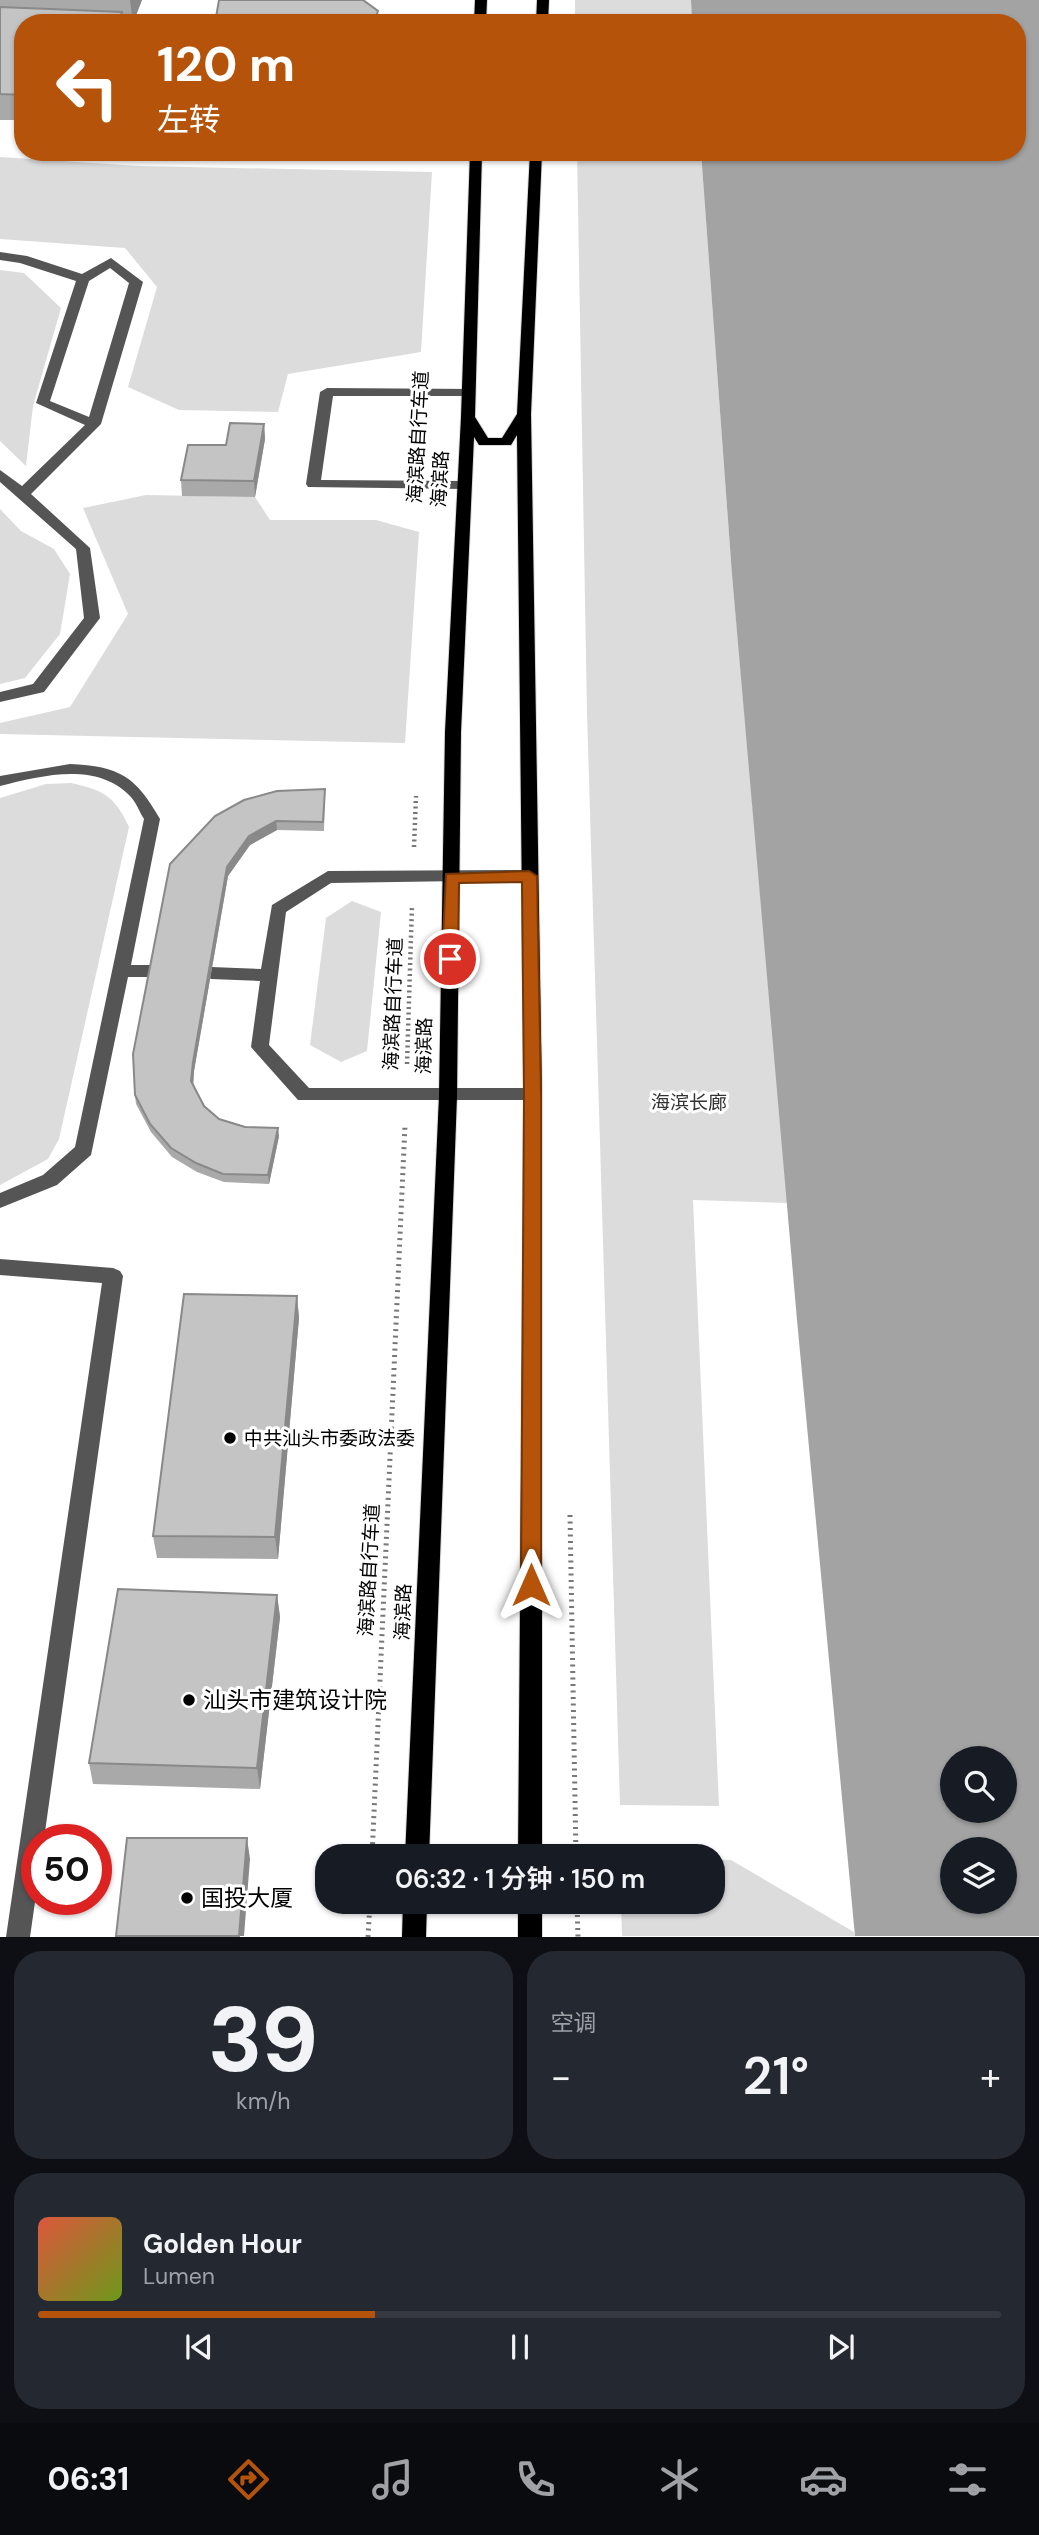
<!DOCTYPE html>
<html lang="zh">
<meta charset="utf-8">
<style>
body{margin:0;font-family:"DM Sans","Noto Sans SC",sans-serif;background:#242831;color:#f1f3f6;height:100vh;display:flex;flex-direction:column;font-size:26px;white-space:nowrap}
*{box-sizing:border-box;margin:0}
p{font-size:23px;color:#9ea1a6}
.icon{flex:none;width:38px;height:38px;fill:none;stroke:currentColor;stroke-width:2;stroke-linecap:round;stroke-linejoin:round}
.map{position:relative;height:1937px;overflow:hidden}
.sheet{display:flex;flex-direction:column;gap:14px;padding:14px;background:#0d0f14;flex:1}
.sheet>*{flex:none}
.guide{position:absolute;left:14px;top:14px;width:1012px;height:147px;border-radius:28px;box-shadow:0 2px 5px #0004;background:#b45309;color:#fff;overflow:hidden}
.fabs{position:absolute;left:940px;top:1746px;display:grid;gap:14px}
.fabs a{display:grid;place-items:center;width:77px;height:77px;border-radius:50%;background:#171b24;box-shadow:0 2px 5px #0004;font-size:35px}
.speed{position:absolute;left:21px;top:1824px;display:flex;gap:14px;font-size:35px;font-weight:700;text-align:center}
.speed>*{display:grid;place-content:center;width:91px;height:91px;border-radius:50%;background:#171b24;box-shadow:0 2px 5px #0004;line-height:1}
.speed .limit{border:10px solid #d22;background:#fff;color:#111}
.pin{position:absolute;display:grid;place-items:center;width:60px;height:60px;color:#fff;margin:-30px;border:4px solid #fff;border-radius:50%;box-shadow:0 2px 7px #0007}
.me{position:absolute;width:77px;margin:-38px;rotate:0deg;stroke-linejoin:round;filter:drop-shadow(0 0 5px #0008)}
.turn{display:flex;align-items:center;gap:24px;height:147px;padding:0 28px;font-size:32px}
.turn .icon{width:91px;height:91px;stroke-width:2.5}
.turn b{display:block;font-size:49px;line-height:60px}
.big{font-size:52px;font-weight:600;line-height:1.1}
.sheet .tile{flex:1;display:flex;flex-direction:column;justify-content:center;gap:10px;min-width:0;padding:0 24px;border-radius:28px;background:#242831}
.sheet .dial{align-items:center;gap:0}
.dial b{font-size:91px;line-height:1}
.song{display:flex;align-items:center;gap:21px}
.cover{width:84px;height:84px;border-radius:10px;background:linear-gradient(135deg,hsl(10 70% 55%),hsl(80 70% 35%))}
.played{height:7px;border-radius:4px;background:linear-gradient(90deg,#b45309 35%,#363941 35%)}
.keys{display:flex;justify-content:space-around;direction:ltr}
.heat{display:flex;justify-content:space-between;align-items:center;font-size:38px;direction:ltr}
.sheet .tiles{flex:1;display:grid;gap:14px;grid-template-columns:1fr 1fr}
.tile:last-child{grid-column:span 2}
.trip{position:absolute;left:315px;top:1844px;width:410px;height:70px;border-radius:28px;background:#171b24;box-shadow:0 2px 5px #0004;font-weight:600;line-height:70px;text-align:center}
.menu{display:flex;height:112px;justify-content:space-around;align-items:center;background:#090b0e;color:#9ea1a6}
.menu .icon{width:49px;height:49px}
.menu .current{color:#b45309}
.menu b{font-size:32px;color:#f1f3f6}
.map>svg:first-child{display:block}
.green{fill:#dcdcdc}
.water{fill:#a3a3a3;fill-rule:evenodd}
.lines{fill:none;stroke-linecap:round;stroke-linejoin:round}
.major-casing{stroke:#dbdbdb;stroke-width:2}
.path-far1{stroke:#777;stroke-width:4.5;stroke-dasharray:2 3.5;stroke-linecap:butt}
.path{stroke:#777;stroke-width:5;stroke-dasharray:2 4.5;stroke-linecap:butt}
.minor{fill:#555;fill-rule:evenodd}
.major{fill:#000;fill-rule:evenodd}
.wall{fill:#a9a9a9}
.shaded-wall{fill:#898989}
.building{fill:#c4c4c4;stroke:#898989;stroke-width:2}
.route{fill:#b45309;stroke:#753606;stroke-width:2}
.poi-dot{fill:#000;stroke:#fff;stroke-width:2.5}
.labels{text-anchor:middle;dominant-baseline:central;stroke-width:6;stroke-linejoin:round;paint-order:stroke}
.street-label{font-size:19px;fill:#000;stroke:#fff}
.park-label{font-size:19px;fill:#333;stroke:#fff}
.poi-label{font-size:19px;fill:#000;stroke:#fff;text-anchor:start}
.near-poi-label{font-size:23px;fill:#000;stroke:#fff;text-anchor:start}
</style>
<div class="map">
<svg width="1039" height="1937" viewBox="0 0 1039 1937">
<rect width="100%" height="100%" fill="#fff"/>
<path class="green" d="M575,0H691L692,23H575Z
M577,152H701L732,575L788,1203L693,1200L719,1806L620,1805L587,713Z
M0,157L140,166L432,172L421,352L288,374L278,412L179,410L128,387L157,287L125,248L0,239Z
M0,270L24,273L61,308L33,406L26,466L0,441Z
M146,495L255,497L270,520H376L419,532L405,743L0,734V723L70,707L128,614L83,508Z
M0,509L21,531L54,549L70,574L60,634L25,678L0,684Z
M71,783C103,790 115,796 129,827L59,1139L48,1159L0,1185V798L46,784Z
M352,901L381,912L367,1051L341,1062L310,1045L326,918Z
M712,1859L731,1860L854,1932L855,1936H622L621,1902H712Z"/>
<path class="water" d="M691,0H1039V1936H855L797,1320L732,575L701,152H1017V23H692ZM952,1759H1004V1811H952ZM952,1850H1004V1902H952Z"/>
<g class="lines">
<g class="major-casing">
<path id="major" d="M475,0H487L486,23H474Z
M537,0H549L548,23H536Z
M470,152H482L475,417L488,438H502L517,414L530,152H542L531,414L542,1095V1857H518L524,1095L517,435L511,445H479L474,437L461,732L457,1096L429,1857H405L439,1096L445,732L461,417Z
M403,1902H427L426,1937H402Z
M518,1902H542V1937H518Z"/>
</g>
<path class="path-far1" d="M414,847L416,796
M407,1064L412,905"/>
<path class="path" d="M570,1515L576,1857
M372,1857L405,1125
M577,1902L578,1937
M368,1937L370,1902"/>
<path class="minor" d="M0,252L27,256L82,274L111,258L143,282L101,424L31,494L90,548L100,618L44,692L0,702V692L33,684L84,618L76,549L0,482V470L22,486L85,425L36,403L76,281L20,263L0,260ZM110,268L129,283L89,417L50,401L89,281Z
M327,388L474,389V395L469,396H333L321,480L465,481L472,485L465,489L308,487L306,484L320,392Z
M70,764C120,766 136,777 160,819L131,965H152L161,971L152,977H128L91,1155L57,1185L0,1208V1193L43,1175L75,1147L144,819C139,811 136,802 130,796C96,761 41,776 0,786V776Z
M529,870L537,876L535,880L331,883L286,912L269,1045L309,1088H533L539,1090L542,1095L539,1100H298L251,1047L260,981L211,979L202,973L211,967L261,969L272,905L328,871Z
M0,1259L113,1268L120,1271L123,1276L44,1839H37V1888L30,1937H6L102,1283L0,1275Z"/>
<use href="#major" class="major"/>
</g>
<path class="wall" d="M0,0H142L133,23H23V120H0Z
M264,424L265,439L255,497L182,496L181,480L226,445Z
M325,789L324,831L277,830L250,845L228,876L194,1071L193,1084L204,1106L219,1119L279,1136L269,1184L224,1182L197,1172L172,1157L151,1132L136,1104L135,1095L170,864Z
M297,1296L299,1318L278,1559L157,1558L153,1536Z
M277,1595L280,1617L260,1789L93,1784L89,1763Z"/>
<path class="shaded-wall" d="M130,0H142L133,23Z
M378,11V23H374Z
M122,12L123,23H118Z
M264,424L265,439L255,497L254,481Z
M276,821L277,830L250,845L228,876L194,1071L193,1089L191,1081L193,1062L227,867L249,836Z
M278,1128L279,1136L269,1184L268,1175Z
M297,1296L299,1318L278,1559L275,1537Z
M277,1595L280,1617L260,1789L257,1768Z
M247,1838L250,1859L244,1936H239Z"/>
<path class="building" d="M219,0H363L378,11L374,23H215Z
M0,7L122,12L118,23H23V95L0,94Z
M230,423L264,424L254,481L181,480L188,445H226Z
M325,789L323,822L276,821L249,836L227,867L193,1062L191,1081L204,1106L219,1119L245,1127L278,1128L268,1175L223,1174L196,1163L171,1148L150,1124L135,1095L133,1054L170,864L215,816L244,800L277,791Z
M184,1294L297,1296L275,1537L153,1536Z
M118,1589L277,1595L257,1768L89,1763Z
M127,1838H247L239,1936H116Z"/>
<path class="route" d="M529,871L537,876L541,1095V1585L538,1591L531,1593L524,1591L521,1585L524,1095L522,882L459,883L458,959L450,965L442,959L446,874Z"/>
<g class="poi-dot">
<circle cx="230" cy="1438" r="7"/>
<circle cx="189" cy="1700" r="7"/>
<circle cx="187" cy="1898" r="7"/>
</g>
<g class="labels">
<g class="street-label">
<text transform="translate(418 437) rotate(-87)">海滨路自行车道</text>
<text transform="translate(440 479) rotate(-87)">海滨路</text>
<text transform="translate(393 1004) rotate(-88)">海滨路自行车道</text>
<text transform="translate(424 1046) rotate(-89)">海滨路</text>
<text transform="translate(369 1570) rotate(-87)">海滨路自行车道</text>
<text transform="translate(403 1612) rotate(-88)">海滨路</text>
</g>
<g class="park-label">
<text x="689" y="1102">海滨长廊</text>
</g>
<g class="poi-label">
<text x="244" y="1438">中共汕头市委政法委</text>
</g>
<g class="near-poi-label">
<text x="203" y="1700">汕头市建筑设计院</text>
<text x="201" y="1898">国投大厦</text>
</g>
</g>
</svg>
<div class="fabs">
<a><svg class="icon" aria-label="search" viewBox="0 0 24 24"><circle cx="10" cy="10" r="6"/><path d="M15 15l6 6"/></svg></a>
<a><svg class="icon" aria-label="layers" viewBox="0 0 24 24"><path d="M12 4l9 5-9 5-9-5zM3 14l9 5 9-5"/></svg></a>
</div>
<div class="speed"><div class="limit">50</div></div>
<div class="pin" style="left:450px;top:959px;background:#d93025"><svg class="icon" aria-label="arrive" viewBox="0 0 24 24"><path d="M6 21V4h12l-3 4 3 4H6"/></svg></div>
<svg class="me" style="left:531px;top:1585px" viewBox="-20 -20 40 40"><path d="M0-17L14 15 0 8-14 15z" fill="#b45309" stroke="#fff" stroke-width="4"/></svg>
<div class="trip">06:32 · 1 分钟 · 150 m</div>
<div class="guide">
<div class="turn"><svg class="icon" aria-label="left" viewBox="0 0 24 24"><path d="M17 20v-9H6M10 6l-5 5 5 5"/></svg><div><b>120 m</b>左转</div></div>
</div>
</div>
<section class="sheet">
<div class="tiles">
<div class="tile dial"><b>39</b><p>km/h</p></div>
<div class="tile"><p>空调</p>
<div class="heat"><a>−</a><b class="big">21°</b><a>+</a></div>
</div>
<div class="tile">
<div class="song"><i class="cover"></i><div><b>Golden Hour</b><p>Lumen</p></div></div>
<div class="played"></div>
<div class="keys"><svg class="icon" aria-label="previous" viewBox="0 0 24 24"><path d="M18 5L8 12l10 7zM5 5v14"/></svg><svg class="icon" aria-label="pause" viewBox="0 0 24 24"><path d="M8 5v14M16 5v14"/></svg><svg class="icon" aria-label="next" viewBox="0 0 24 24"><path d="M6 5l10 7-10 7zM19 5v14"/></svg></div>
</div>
</div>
</section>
<nav class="menu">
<b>06:31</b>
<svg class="icon current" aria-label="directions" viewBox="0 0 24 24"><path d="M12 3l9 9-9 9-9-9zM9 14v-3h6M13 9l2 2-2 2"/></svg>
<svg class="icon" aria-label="music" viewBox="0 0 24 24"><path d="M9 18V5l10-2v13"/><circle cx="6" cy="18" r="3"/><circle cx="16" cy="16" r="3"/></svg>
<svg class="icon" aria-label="phone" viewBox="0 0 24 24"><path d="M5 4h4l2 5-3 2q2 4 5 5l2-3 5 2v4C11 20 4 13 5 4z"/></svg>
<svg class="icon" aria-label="climate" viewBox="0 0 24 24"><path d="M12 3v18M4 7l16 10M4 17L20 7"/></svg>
<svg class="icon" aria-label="car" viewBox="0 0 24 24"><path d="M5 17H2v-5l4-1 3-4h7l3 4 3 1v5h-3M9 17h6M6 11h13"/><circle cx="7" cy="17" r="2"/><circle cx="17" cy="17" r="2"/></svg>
<svg class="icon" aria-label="filters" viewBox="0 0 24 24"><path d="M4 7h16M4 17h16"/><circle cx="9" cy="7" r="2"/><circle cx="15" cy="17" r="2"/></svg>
</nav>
